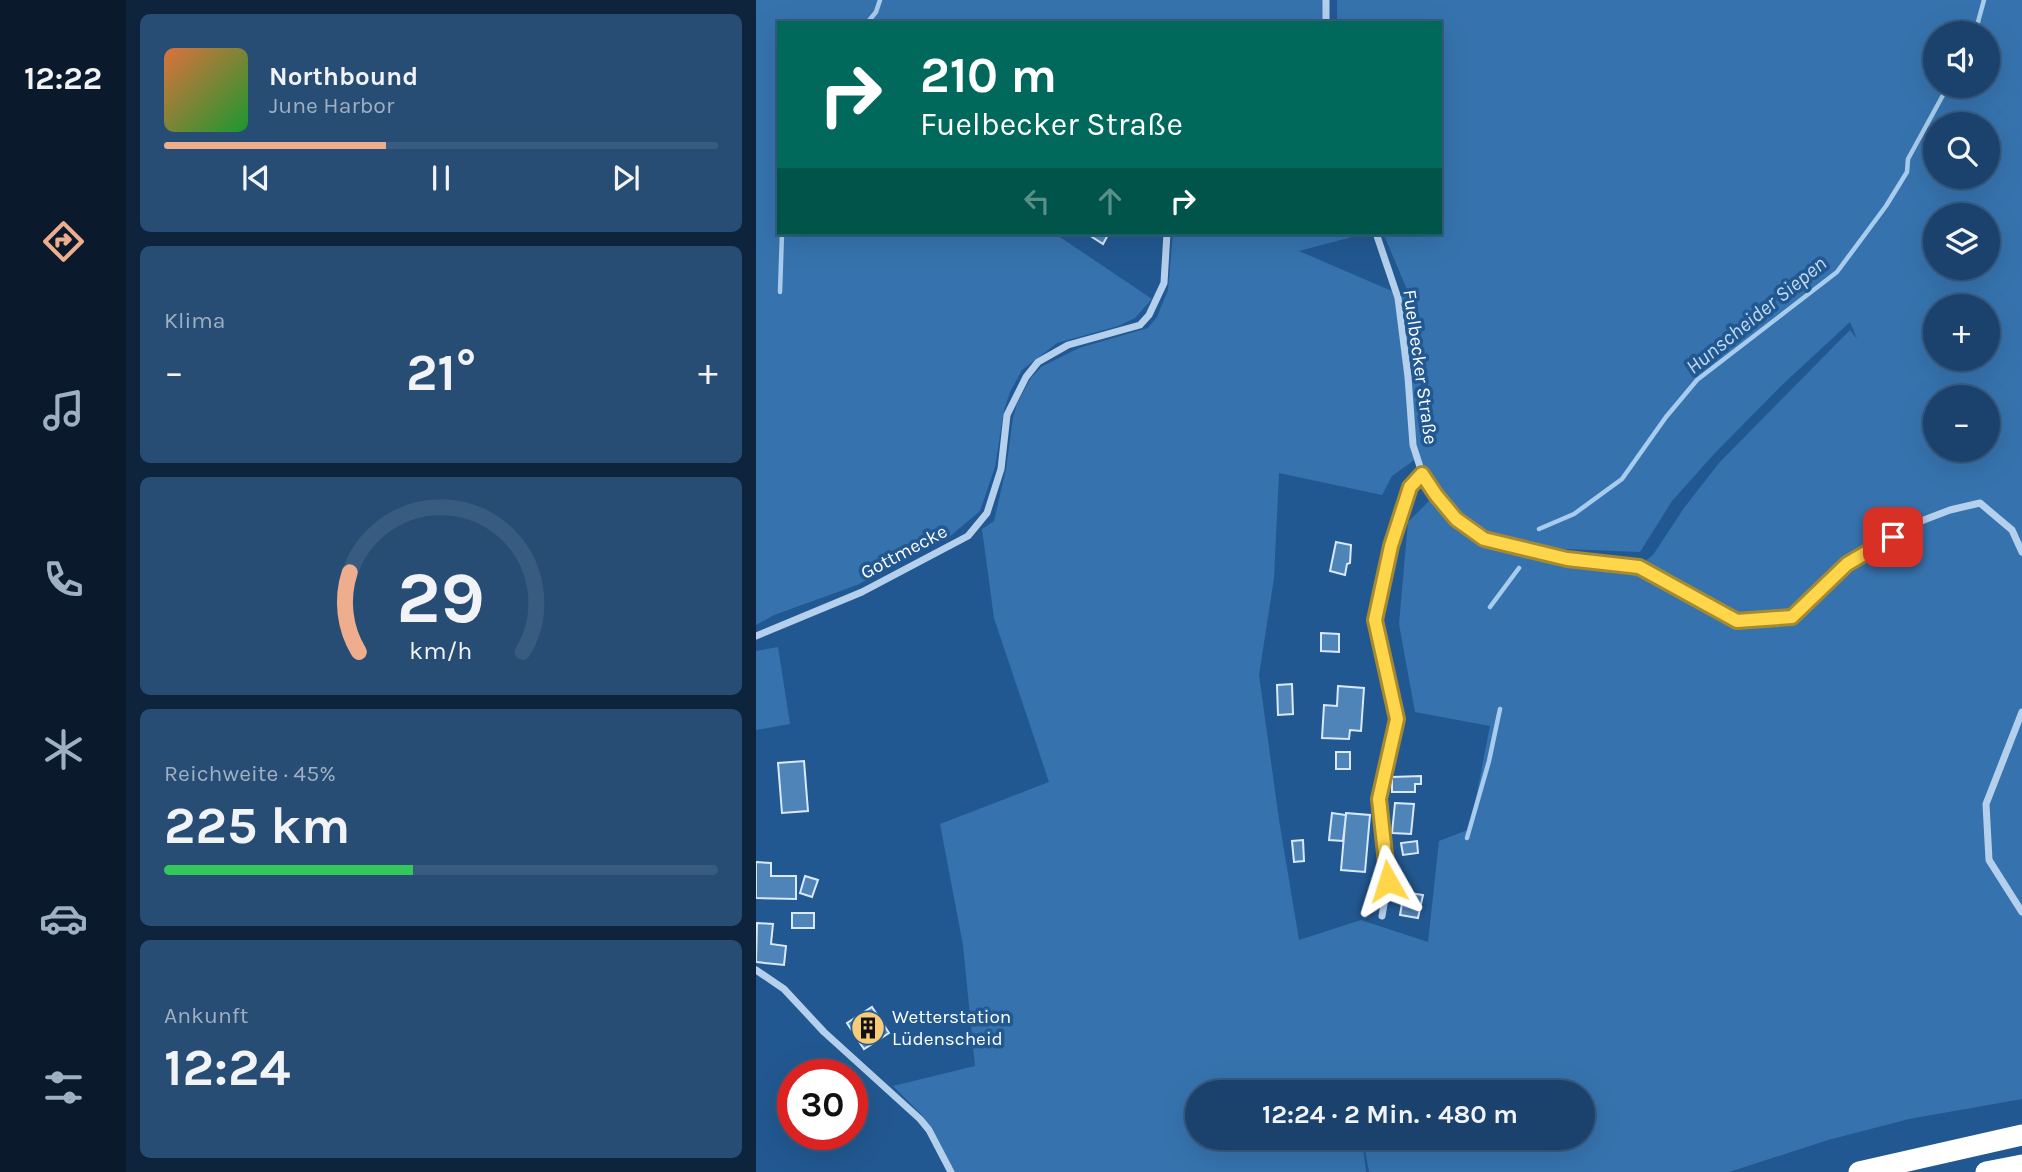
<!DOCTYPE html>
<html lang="de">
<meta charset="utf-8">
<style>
body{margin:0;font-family:Karla,sans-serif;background:#274d75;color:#f1f3f6;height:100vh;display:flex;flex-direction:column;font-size:26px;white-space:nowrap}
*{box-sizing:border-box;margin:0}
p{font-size:23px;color:#9fb0c2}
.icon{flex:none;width:38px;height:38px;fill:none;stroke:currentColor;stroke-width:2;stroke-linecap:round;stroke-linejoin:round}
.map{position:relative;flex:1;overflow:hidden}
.sheet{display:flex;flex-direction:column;gap:14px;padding:14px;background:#0e243c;width:630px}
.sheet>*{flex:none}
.top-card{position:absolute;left:21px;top:21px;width:665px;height:214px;border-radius:0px;box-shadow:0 7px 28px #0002,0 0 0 2px #385b80;background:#00695c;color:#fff;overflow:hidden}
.fabs{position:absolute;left:1167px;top:21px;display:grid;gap:14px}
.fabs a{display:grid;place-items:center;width:77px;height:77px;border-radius:50%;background:#1a426d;box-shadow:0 7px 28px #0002,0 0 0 2px #385b80;font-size:35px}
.speed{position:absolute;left:21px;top:1059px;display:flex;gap:14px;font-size:35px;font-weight:700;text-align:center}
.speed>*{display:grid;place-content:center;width:91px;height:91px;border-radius:50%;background:#1a426d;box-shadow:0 7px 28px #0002,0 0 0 2px #385b80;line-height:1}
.speed .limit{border:10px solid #d22;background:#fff;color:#111}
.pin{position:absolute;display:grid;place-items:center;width:60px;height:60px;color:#fff;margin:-30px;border-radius:14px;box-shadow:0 4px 10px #0006}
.me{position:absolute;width:77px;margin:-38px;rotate:354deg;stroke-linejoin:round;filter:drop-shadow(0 0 5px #0008)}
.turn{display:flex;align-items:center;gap:24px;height:147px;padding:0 28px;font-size:32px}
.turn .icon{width:91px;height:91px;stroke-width:2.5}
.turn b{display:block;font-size:49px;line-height:60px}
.lanes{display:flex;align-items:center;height:66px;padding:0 28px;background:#0003;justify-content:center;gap:35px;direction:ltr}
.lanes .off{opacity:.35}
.big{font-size:52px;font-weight:700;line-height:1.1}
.sheet .card{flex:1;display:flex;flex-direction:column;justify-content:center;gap:10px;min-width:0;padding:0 24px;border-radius:10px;background:#274d75}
.sheet .dial{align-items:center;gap:0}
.dial svg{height:182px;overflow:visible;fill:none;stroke:#385b80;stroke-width:7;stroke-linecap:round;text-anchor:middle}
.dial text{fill:#f1f3f6;stroke:none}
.song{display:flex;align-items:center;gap:21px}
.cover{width:84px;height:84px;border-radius:10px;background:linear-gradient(135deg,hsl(20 70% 55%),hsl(130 70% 35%))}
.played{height:7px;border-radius:4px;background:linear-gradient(90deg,#eead8d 40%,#385b80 40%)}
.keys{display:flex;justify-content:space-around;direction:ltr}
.heat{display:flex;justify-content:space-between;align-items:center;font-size:38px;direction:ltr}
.charge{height:10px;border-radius:5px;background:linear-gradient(90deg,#34c759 45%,#385b80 0)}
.trip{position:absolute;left:429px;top:1080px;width:410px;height:70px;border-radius:35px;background:#1a426d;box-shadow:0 7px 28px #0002,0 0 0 2px #385b80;font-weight:700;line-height:70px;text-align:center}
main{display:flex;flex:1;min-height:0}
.tab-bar{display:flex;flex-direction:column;width:126px;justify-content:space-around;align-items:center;background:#0a1a2c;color:#9fb0c2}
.tab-bar .icon{width:49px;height:49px}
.tab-bar .selected{color:#eead8d}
.tab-bar b{font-size:32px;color:#f1f3f6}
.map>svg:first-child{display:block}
.green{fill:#3673ae;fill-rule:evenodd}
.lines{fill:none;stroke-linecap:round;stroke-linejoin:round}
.stream{stroke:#a8cced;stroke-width:4.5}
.building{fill:#4f84b9;stroke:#d9e9f9;stroke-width:2}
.minor{stroke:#b4d0ec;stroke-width:7}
.motorway{stroke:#fff;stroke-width:21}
.route-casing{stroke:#a68a30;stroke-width:18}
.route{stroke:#ffd54a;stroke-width:12}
.labels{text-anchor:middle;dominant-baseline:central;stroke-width:7;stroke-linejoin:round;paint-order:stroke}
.street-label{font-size:19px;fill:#fff;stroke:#225891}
.poi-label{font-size:19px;fill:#fff;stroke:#225891;text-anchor:start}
.water-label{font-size:21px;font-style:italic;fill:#c0daf3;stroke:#225891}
</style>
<main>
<nav class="tab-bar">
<b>12:22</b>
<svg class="icon selected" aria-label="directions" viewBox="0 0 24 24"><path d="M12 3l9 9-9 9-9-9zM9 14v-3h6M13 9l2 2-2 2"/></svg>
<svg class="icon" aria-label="music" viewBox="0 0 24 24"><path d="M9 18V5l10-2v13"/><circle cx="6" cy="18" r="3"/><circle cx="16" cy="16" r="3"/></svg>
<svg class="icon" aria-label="phone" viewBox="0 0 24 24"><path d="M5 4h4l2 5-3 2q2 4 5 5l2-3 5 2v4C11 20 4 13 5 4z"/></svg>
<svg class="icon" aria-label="climate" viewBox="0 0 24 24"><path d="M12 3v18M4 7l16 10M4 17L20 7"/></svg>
<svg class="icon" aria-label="car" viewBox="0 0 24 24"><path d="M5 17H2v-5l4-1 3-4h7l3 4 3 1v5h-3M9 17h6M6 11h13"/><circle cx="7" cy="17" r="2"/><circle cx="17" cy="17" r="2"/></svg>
<svg class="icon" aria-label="filters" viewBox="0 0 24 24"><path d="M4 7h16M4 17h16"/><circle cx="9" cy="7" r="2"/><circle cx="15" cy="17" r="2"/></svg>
</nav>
<section class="sheet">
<div class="card">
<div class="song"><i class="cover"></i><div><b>Northbound</b><p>June Harbor</p></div></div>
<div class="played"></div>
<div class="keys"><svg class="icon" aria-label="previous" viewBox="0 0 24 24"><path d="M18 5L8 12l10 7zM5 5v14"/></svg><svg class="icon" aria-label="pause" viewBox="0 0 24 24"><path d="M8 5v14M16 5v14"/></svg><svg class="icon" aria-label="next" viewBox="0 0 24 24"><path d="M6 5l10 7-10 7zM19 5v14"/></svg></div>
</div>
<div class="card"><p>Klima</p>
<div class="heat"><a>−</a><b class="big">21°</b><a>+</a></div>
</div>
<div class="card dial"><svg viewBox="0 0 100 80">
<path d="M14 69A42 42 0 1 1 86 69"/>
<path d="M14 69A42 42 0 0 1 10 34" stroke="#eead8d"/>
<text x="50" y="56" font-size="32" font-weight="700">29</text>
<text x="50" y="72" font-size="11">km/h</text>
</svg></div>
<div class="card"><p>Reichweite · 45%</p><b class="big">225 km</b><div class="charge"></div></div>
<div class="card"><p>Ankunft</p><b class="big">12:24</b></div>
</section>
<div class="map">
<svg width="1266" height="1172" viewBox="0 0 1266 1172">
<rect width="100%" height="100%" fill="#225891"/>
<path class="green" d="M0,0H567V23H23V233H298L396,299L379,318L362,326L301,343L266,370L254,392L248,410L239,467L224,511L193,537L101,585L18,615L0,625Z
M581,0H1266V1099L1153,1119L1072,1140L973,1172H613L607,1138H826V1092H441V1138H606L610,1172H198L167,1116L137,1086L219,1066L207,945L184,824L293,782L238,618L226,529L238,521L250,469L257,418L261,404L274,379L285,367L323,348L392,328L401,317L412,290L417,233H611L543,251L652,298L650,287L627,233H684V23H581ZM1180,33H1232V86H1180ZM1180,124H1232V177H1180ZM1180,215H1232V268H1180ZM1180,306H1232V359H1180ZM1094,322L1101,339L1094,330L963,463L928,508L897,555L872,574L805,567L724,543L687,503L728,539L810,549L884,552L916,501L958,454L1026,385ZM1180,397H1232V450H1180ZM661,458L679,495L652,522L643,624L659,712L734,726L714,829L683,841L672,942L605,920L543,940L523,820L503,675L518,578L523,473L626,495L636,476Z
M22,647L34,724L0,730V651Z"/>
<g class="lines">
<path class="stream" d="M111,23L120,12L124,0
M1219,33L1228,0
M24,292L26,233
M783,529L818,514L866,479L910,417L941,380L1081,272L1130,206L1151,172L1152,159L1192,86
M734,607L763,568
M711,838L733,761L744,709"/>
</g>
<path class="building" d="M330,233H353L347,244Z
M580,542L595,545L594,563L591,564L589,575L574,571Z
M565,633L583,634V652L565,651Z
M536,684L537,714L522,715L521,685Z
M582,686L608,688L605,731L594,730L593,739L566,738L568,705L581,706Z
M580,752H594V769H580Z
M48,761L52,811L26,813L22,763Z
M665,776V784H659V792H636V777Z
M639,803L658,804L655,834L636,833Z
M576,813L590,815L587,841L573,840Z
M590,813L614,815L609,872L585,870Z
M547,840L548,861L538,862L536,841Z
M661,841L662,853L647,855L645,843Z
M0,862L15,863V876H40V899L0,898Z
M49,876L62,880L56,897L44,893Z
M648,892L667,895L662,918L644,915Z
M36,913H58V928H36Z
M1,923L17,924L15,944L30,946L28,965L0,962Z
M116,1007L133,1033L108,1049L91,1023Z"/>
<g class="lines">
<path class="minor" d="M570,0V23
M620,233L642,298L652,377L657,445L666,473L680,495L700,519L728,539L811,559L883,567L981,621L1036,617L1091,564L1160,523L1194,510L1224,503L1256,530L1266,552
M0,636L106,592L212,536L231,513L245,469L251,415L270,377L282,362L312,345L384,325L393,315L408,283L411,233
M1266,712L1230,804L1233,860L1266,912
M626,916L632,881L623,799L641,718L619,620L635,546L654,487L666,473
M0,970L28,989L68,1032L164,1119L173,1130L195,1172"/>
<path class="motorway" d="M1103,1172L1266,1135
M1230,1172L1266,1165"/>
</g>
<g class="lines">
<g class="route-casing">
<path id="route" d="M632,881L623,799L641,719L619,620L635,546L654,487L666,474L680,495L700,519L728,539L811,559L883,567L981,621L1036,617L1091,564L1137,537"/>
</g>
<use href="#route" class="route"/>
</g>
<defs>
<g id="building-disc" transform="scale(1.75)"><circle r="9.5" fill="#f8cc76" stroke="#225891"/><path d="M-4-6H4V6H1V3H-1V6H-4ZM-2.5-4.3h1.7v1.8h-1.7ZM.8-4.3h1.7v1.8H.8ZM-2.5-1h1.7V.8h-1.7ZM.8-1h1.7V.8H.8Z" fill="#111"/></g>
</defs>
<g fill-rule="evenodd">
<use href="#building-disc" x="112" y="1028"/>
</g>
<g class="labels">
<g class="street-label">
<text transform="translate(664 367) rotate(82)">Fuelbecker Straße</text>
<text transform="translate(148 552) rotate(-28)">Gottmecke</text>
</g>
<g class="poi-label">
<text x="136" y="1017">Wetterstation<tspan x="136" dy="22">Lüdenscheid</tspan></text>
</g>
<g class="water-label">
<text transform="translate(1000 315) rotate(-39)">Hunscheider Siepen</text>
</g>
</g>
</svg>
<div class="fabs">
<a><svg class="icon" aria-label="sound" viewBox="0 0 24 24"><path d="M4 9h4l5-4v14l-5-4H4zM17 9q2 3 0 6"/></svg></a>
<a><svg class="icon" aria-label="search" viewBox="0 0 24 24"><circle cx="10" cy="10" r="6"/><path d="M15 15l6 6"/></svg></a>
<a><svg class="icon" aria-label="layers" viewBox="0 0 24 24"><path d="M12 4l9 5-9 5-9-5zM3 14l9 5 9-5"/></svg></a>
<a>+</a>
<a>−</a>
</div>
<div class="speed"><div class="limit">30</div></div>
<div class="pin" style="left:1137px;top:537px;background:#d93025"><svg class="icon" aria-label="arrive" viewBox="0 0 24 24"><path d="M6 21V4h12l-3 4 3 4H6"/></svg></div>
<svg class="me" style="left:632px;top:881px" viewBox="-20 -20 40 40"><path d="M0-17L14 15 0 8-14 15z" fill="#ffd54a" stroke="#fff" stroke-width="4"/></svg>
<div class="trip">12:24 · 2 Min. · 480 m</div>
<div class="top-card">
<div class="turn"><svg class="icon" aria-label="right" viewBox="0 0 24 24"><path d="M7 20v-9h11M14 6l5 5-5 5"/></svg><div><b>210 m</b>Fuelbecker Straße</div></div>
<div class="lanes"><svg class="icon off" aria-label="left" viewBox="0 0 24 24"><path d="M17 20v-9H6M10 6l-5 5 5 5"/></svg><svg class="icon off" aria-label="ahead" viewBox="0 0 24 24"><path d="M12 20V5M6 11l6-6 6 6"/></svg><svg class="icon" aria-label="right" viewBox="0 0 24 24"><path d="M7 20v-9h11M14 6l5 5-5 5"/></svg></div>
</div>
</div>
</main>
